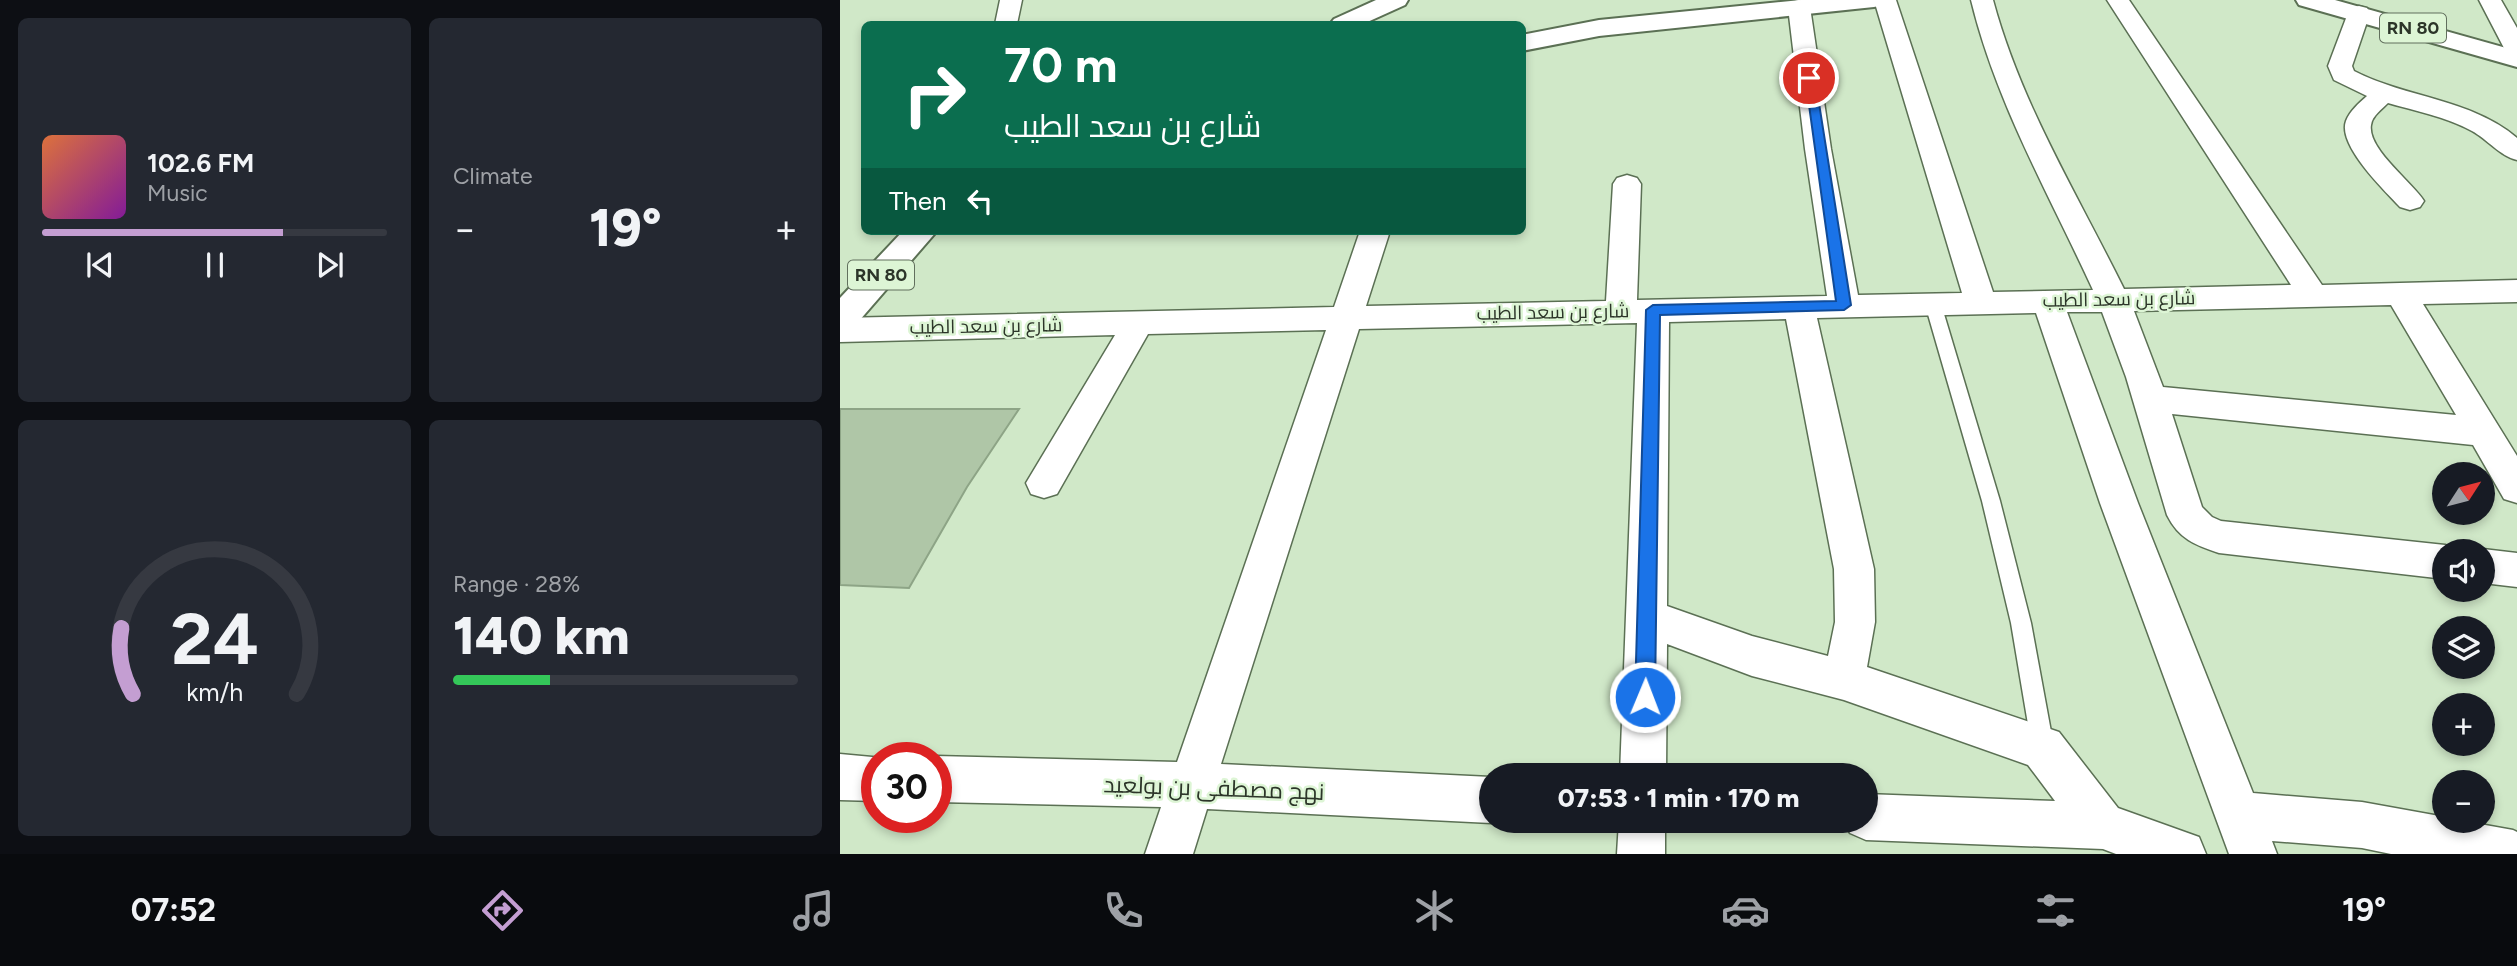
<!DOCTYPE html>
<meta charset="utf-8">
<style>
body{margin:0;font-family:Figtree,Cairo,sans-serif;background:#242831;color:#f1f3f6;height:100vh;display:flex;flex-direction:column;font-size:26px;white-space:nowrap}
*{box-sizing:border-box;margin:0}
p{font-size:23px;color:#9ea1a6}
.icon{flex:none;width:38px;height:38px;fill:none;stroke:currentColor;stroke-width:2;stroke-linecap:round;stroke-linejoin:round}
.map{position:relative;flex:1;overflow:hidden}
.details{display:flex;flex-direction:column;gap:18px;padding:18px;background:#0d0f14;width:840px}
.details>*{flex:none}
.hud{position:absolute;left:21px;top:21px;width:665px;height:214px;border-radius:10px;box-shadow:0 4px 10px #0003;background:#0b6e4f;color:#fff;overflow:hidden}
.needle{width:46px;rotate:54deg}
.tools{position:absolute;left:1592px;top:462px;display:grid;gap:14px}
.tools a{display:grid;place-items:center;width:63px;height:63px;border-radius:50%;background:#171b24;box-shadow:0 4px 10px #0003;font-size:35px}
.speed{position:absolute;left:21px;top:742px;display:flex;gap:14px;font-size:35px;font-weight:700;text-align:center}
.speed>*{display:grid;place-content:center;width:91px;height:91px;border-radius:50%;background:#171b24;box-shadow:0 4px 10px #0003;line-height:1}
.speed .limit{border:10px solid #d22;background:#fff;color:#111}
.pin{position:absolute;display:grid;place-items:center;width:60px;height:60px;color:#fff;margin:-30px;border:4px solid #fff;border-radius:50%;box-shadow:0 2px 7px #0007}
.me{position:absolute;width:77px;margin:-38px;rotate:1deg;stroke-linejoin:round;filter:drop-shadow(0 0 5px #0008)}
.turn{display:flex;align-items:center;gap:24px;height:147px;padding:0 28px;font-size:32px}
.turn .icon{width:91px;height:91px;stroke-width:2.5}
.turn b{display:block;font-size:49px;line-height:60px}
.then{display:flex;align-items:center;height:66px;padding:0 28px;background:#0003;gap:14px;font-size:26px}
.big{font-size:52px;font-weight:800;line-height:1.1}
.details .card{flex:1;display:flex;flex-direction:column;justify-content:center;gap:10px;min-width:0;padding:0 24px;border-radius:10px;background:#242831}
.details .dial{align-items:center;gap:0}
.dial svg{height:182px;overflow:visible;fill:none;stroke:#363941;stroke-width:7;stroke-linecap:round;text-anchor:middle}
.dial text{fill:#f1f3f6;stroke:none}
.song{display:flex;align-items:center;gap:21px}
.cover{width:84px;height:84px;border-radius:10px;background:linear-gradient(135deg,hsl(20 70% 55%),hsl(290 70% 35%))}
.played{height:7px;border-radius:4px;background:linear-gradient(90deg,#c49ed2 70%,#363941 70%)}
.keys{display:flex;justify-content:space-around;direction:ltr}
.heat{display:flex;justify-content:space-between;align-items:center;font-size:38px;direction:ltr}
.charge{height:10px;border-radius:5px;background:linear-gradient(90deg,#34c759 28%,#363941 0)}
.details .tiles{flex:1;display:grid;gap:18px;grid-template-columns:repeat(2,1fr)}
.trip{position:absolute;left:639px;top:763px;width:399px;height:70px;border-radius:35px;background:#171b24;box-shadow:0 4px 10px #0003;font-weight:800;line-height:70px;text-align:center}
.dock{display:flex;height:112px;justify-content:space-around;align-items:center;background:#090b0e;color:#9ea1a6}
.dock .icon{width:49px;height:49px}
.dock .active{color:#c49ed2}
.dock b{font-size:32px;color:#f1f3f6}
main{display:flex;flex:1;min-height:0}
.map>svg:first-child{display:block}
.building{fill:#afc6a7;stroke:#8da486;stroke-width:2}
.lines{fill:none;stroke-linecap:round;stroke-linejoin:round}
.lane-casing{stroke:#5b7054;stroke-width:3}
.street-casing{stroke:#5b7054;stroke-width:3}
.secondary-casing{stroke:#5b7054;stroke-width:4}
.primary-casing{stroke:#5b7054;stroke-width:4}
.lane{fill:#fff;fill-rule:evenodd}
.street{fill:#fff;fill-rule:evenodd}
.secondary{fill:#fff;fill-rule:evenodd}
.primary{fill:#fff;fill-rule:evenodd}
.route{fill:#1a73e8;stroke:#114b97;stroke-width:2}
.labels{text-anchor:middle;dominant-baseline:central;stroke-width:5;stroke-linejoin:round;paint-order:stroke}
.shield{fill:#ddf5d5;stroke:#616f5d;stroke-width:2}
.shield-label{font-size:18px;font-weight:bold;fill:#2c3529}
.street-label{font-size:19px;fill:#2c3529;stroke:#ddf5d5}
.near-street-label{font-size:23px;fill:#2c3529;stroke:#ddf5d5}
</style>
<main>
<section class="details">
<div class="tiles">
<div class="card">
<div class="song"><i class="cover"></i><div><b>102.6 FM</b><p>Music</p></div></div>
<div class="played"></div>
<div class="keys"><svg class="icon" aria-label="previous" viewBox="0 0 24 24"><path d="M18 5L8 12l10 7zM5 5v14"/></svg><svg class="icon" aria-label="pause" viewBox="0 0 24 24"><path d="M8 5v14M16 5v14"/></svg><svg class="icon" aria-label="next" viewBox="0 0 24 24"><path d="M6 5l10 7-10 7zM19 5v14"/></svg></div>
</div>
<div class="card"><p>Climate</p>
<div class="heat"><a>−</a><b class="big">19°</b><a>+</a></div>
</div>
<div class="card dial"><svg viewBox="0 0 100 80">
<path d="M14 69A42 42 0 1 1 86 69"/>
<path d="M14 69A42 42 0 0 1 9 40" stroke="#c49ed2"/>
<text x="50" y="56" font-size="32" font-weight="700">24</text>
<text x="50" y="72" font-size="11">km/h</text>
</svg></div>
<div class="card"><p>Range · 28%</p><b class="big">140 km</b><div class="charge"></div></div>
</div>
</section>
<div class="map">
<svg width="1677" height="854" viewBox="0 0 1677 854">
<rect width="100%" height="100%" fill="#d0e8c8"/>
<path class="building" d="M0,409H179L127,487L69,588L0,585Z"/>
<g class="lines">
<g class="lane-casing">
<path id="lane" d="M1093,298L1101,304L1160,501L1191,623L1214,748L1211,756L1203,759L1195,756L1192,748L1171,623L1142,501L1085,304Z"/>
</g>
<g class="street-casing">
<path id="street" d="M160,0H182L177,24H155Z
M959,0L967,2L970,7L991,149L1018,295L1122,293L1034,0H1056L1153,292L1253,290C1209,194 1156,103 1131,0H1153C1181,104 1237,194 1284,289L1451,285L1267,0H1289L1482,285L1677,280V302L1583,304L1677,456V503L1664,499L1633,445L1332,414L1362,507L1372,517L1381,521L1605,545L1619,551H1605V579L1379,553C1355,545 1339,539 1327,515L1286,377L1262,312H1227L1298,503L1413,793L1522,802L1605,817V821H1623L1673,830L1677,832V854H1551L1522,848L1432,841L1437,854H1389L1260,503L1196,313L977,318L1034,569L1035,622L1027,667L1219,732L1278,808L1359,837L1366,854H1276L1263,849L1026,840L1010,833L1004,821H1026V794L1215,801L1188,765L1004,700L912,676L827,644L826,775H780L797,323L519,329L381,764L651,777V821H656L651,823L367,809L353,854H305L321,807L96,802V758H92L96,756L337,762L486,330L308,334L217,494L204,498L191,494L186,483L275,335L0,342V318L494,307L520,231H550L526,306L766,301L773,184L777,178L787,175L797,178L801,184L797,300L987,296L965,149L948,7L951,2ZM1551,305L1616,415L1323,387L1294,311ZM946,319L994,569L995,622L988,656L912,636L827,606L829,322Z
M1639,0H1661L1677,28V57L1669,55L1665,50Z
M1519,6L1527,8L1530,13L1512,66L1514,71C1566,98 1632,99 1677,138V160C1660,156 1647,139 1632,131C1606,117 1576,111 1548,103C1542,109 1532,116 1531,125C1527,149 1572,182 1584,201L1580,207L1570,210L1560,207C1545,191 1497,145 1506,121C1510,111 1519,103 1527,96L1494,80L1488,66L1508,13L1511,8Z
M1643,549L1677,553V587L1643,583V551H1636Z
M0,754L43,758H37V801L0,800Z
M779,821H825V854H777Z"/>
</g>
<g class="secondary-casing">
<path id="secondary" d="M536,0H568L565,5L523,24H490L494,19Z"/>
</g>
<g class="primary-casing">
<path id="primary" d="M961,0H1046L1043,5L1034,7L759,36L682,51V35L759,20Z
M1456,0H1495L1677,51V67L1459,5Z
M63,231H97L12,329L0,333V298Z"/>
</g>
<use href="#lane" class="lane"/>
<use href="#street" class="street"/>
<use href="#secondary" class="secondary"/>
<use href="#primary" class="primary"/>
</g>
<path class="route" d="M965,76L975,78L1011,305L1004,310L820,315L815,697L812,703L805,706L798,703L795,697L806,310L813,305L996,301Z"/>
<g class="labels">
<g class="shield">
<rect x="1540" y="13.5" width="66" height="29" rx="5"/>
<rect x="8" y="260.5" width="66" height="29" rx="5"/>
</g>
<g class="shield-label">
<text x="1573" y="28">RN 80</text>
<text x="41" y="275">RN 80</text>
</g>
<g class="street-label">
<text transform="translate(1279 299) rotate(-1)">شارع بن سعد الطيب</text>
<text transform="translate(713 312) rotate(-1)">شارع بن سعد الطيب</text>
<text transform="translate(146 326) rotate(-1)">شارع بن سعد الطيب</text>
</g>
<g class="near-street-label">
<text transform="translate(374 788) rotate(2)">نهج مصطفى بن بولعيد</text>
</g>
</g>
</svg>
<div class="tools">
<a><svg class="needle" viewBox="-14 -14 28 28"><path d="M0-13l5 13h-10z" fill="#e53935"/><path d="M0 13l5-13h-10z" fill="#9ea1a6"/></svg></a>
<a><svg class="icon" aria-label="sound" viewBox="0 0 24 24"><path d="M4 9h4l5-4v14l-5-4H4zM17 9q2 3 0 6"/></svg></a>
<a><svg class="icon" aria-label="layers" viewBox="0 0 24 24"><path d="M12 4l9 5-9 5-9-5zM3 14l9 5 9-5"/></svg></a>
<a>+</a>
<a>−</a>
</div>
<div class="speed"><div class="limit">30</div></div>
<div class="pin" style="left:969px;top:78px;background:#d93025"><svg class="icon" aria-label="arrive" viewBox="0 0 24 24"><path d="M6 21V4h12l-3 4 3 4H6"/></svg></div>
<svg class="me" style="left:805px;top:697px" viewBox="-20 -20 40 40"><circle r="17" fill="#1a73e8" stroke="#fff" stroke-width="3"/><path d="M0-11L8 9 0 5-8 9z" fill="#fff"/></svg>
<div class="trip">07:53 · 1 min · 170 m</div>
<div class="hud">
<div class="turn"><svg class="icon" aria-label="right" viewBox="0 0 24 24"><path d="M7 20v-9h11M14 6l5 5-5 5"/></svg><div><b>70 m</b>شارع بن سعد الطيب</div></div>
<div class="then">Then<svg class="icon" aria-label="left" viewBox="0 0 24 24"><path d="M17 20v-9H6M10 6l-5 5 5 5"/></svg></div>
</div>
</div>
</main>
<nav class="dock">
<b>07:52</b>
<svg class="icon active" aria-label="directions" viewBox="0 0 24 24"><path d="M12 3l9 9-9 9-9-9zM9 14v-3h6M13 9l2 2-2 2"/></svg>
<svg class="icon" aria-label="music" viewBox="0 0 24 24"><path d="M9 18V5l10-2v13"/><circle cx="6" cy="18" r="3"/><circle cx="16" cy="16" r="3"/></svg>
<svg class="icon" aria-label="phone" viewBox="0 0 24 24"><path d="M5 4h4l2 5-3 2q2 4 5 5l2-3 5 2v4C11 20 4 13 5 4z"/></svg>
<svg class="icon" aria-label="climate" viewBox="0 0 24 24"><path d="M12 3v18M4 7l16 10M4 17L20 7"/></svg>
<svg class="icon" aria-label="car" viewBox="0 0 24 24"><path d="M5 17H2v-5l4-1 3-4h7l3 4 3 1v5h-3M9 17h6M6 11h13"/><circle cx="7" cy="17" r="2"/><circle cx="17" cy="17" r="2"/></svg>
<svg class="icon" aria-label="filters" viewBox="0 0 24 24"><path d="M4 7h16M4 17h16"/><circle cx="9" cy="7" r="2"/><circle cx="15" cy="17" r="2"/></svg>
<b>19°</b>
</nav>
